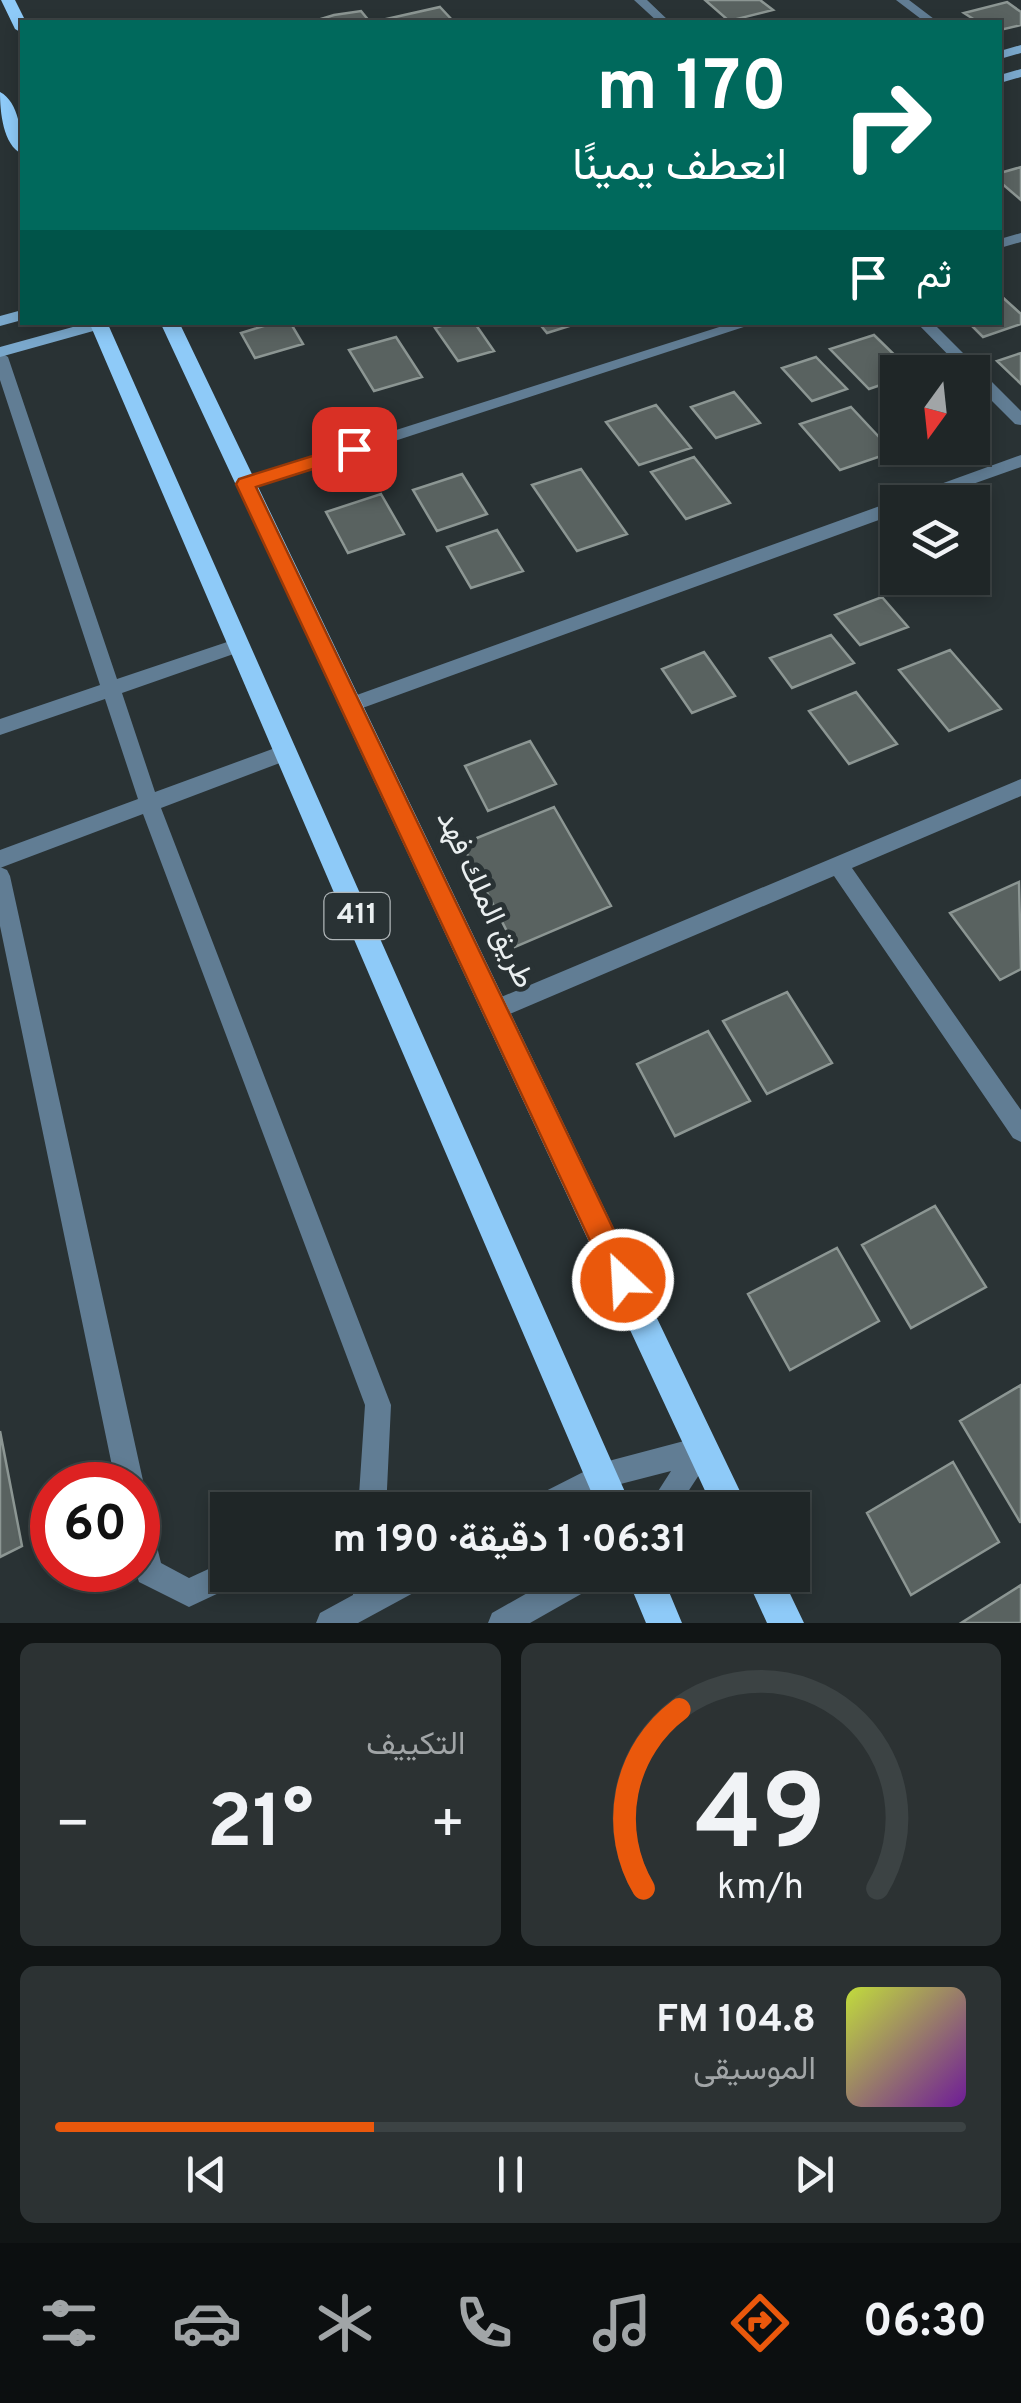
<!DOCTYPE html>
<html lang="ar">
<meta charset="utf-8">
<style>
body{margin:0;font-family:Overpass,Vazirmatn,sans-serif;background:#2c3233;color:#f1f3f6;direction:rtl;height:100vh;display:flex;flex-direction:column;font-size:38px;white-space:nowrap}
*{box-sizing:border-box;margin:0}
p{font-size:32px;color:#a1a5a7}
.icon{flex:none;width:55px;height:55px;fill:none;stroke:currentColor;stroke-width:2;stroke-linecap:round;stroke-linejoin:round}
.map{position:relative;height:1623px;overflow:hidden;direction:ltr}
.drawer{display:flex;flex-direction:column;gap:20px;padding:20px;background:#111515;flex:1}
.drawer>*{flex:none}
.guide{position:absolute;left:20px;top:20px;width:982px;height:305px;border-radius:0px;box-shadow:0 5px 15px #0003,0 0 0 2px #3c4344;direction:rtl;background:#00695c;color:#fff;overflow:hidden}
.needle{width:65px;rotate:195deg}
.fabs{position:absolute;left:880px;top:355px;display:grid;gap:20px}
.fabs a{display:grid;place-items:center;width:110px;height:110px;border-radius:0px;background:#1f2627;box-shadow:0 5px 15px #0003,0 0 0 2px #3c4344;font-size:50px}
.speed{position:absolute;left:30px;top:1462px;display:flex;gap:20px;font-size:50px;font-weight:700;text-align:center}
.speed>*{display:grid;place-content:center;width:130px;height:130px;border-radius:50%;background:#1f2627;box-shadow:0 5px 15px #0003,0 0 0 2px #3c4344;line-height:1}
.speed .limit{border:15px solid #d22;background:#fff;color:#111}
.pin{position:absolute;display:grid;place-items:center;width:85px;height:85px;color:#fff;margin:-42px;border-radius:20px;box-shadow:0 5px 15px #0006}
.me{position:absolute;width:110px;margin:-55px;rotate:335deg;stroke-linejoin:round;filter:drop-shadow(0 0 8px #0008)}
.turn{display:flex;align-items:center;gap:35px;height:210px;padding:0 50px;font-size:45px}
.turn .icon{width:130px;height:130px;stroke-width:2.5}
.turn b{display:block;font-size:70px;line-height:85px}
.then{display:flex;align-items:center;height:95px;padding:0 50px;background:#0003;gap:20px;font-size:38px}
.big{font-size:75px;font-weight:700;line-height:1.1}
.drawer .card{flex:1;display:flex;flex-direction:column;justify-content:center;gap:15px;min-width:0;padding:0 35px;border-radius:15px;background:#2c3233}
.drawer .dial{align-items:center;gap:0}
.dial svg{height:260px;overflow:visible;fill:none;stroke:#3c4344;stroke-width:7;stroke-linecap:round;text-anchor:middle}
.dial text{fill:#f1f3f6;stroke:none}
.song{display:flex;align-items:center;gap:30px}
.cover{width:120px;height:120px;border-radius:15px;background:linear-gradient(135deg,hsl(70 70% 55%),hsl(280 70% 35%))}
.played{height:10px;border-radius:5px;background:linear-gradient(90deg,#ea580c 35%,#3c4344 35%)}
.keys{display:flex;justify-content:space-around;direction:ltr}
.heat{display:flex;justify-content:space-between;align-items:center;font-size:55px;direction:ltr}
.drawer .tiles{flex:1;display:grid;gap:20px;grid-template-columns:1fr 1fr}
.card:last-child{grid-column:span 2}
.trip{position:absolute;left:210px;top:1492px;width:600px;height:100px;border-radius:0px;background:#1f2627;box-shadow:0 5px 15px #0003,0 0 0 2px #3c4344;font-weight:700;line-height:100px;text-align:center;direction:rtl}
.tab-bar{display:flex;height:160px;justify-content:space-around;align-items:center;background:#0c0f10;color:#a1a5a7}
.tab-bar .icon{width:70px;height:70px}
.tab-bar .current{color:#ea580c}
.tab-bar b{font-size:45px;color:#f1f3f6}
.map>svg:first-child{display:block}
.building{fill:#596260;stroke:#8c9693;stroke-width:2.5}
.lines{fill:none;stroke-linecap:round;stroke-linejoin:round}
.lane{fill:#617d94;fill-rule:evenodd}
.street{fill:#617d94;fill-rule:evenodd}
.secondary{fill:#7aa8cc;fill-rule:evenodd}
.primary{fill:#8ecaf8;fill-rule:evenodd}
.route{fill:#ea580c;stroke:#983908;stroke-width:2.5}
.labels{text-anchor:middle;dominant-baseline:central;stroke-width:10;stroke-linejoin:round;paint-order:stroke}
.shield{fill:#293234;stroke:#b0b6b8;stroke-width:2.5}
.shield-label{font-size:28px;font-weight:bold;fill:#eaeff0}
.street-label{font-size:30px;fill:#eaeff0;stroke:#293234}
</style>
<div class="map">
<svg width="1021" height="1623" viewBox="0 0 1021 1623">
<rect width="100%" height="100%" fill="#293234"/>
<path class="building" d="M705,0H760L773,10L729,21Z
M1007,2L1021,12V25L1000,30V22H978L964,13Z
M440,7L454,22H373Z
M361,11L370,22H311L334,15Z
M1021,167V200L1000,182V173Z
M1000,295L1021,314V324L983,337L968,322H1000Z
M277,322H290L303,344L255,358L241,333Z
M453,322H474L494,351L458,361L435,328Z
M538,322H582L547,333Z
M874,335L912,372H898V379L869,389L830,349Z
M396,337L422,377L374,391L349,350Z
M1021,353V384L997,361Z
M816,357L847,389L812,401L782,368Z
M734,392L760,423L716,438L691,407Z
M656,405L691,448L639,465L606,422Z
M851,407L893,452L840,470L800,424Z
M694,457L730,503L686,519L651,472Z
M581,469L627,534L577,551L532,485Z
M462,474L487,514L437,531L413,490Z
M381,494L404,534L348,553L326,512Z
M497,530L523,571L471,588L447,547Z
M882,597L908,627L860,645L835,615Z
M831,635L854,663L792,688L770,658Z
M950,650L1001,709L949,731L899,670Z
M704,652L735,696L692,713L662,669Z
M856,692L897,744L849,764L809,711Z
M530,741L556,784L488,811L465,766Z
M554,807L611,906L515,947L462,844Z
M1019,882L1021,969L1000,980L950,913Z
M787,992L832,1063L767,1094L723,1021Z
M708,1031L750,1101L675,1136L637,1064Z
M935,1206L986,1287L911,1328L862,1245Z
M837,1248L879,1321L790,1370L748,1294Z
M1021,1385V1522H1020L960,1421Z
M0,1431L22,1546L0,1557Z
M953,1462L999,1542L911,1595L867,1513Z
M1021,1585V1623H961Z"/>
<g class="lines">
<path class="lane" d="M0,867L7,870L10,876L144,1485L138,1495V1485H116L0,926Z
M138,1506L148,1510L161,1563L189,1578L228,1560V1575H242L238,1584L189,1607L139,1582L135,1570H138Z"/>
<path class="street" d="M634,0H647L670,22H658Z
M896,0H909L938,22H925Z
M1021,233V242L1000,248V239Z
M735,322H759L251,488L245,490L237,484L239,480Z
M916,322H932L1021,411V425L1015,424L972,381V372H965Z
M0,352L8,357L117,679L239,638L248,645L245,650L122,693L155,792L286,744L293,746L296,752L293,758L161,808L391,1405L386,1510H358L365,1405L143,814L0,868V850L138,799L105,699L0,735V719L100,685L0,380Z
M1021,455V467L922,502H898V513L357,710H343L341,705L343,700Z
M1021,779V796L852,868L1021,1110V1142L1013,1138L834,876L503,1017L495,1020L487,1017L484,1010L487,1003Z
M703,1436L712,1440L716,1449L676,1510H646L671,1471L605,1488L565,1510H524L528,1500L601,1463Z
M354,1575H382V1579L390,1575H432L428,1585L358,1623H316L320,1613L353,1595Z
M559,1575H601L597,1585L530,1623H488L492,1613Z"/>
<path class="secondary" d="M1021,45V53L1000,59V51Z
M1021,69V77L1000,83V75Z
M22,310V320L0,326V316Z
M91,322L106,325L104,328L0,357V347Z"/>
<path class="primary" d="M1,0H15L26,22H22V33L15,29Z
M0,92C19,102 22,134 22,154C3,145 0,112 0,92Z
M89,322H107L633,1510H599Z
M160,322H179L749,1510H714Z
M626,1575H662L682,1623H646Z
M745,1575H781L804,1623H767Z"/>
</g>
<path class="route" d="M354,443L360,445V454L256,487L633,1270L637,1280L633,1290L623,1294L613,1290L236,484L239,479Z"/>
<g class="labels">
<rect class="shield" x="324.5" y="893" width="65" height="46" rx="8"/>
<g class="shield-label">
<text x="357" y="916">411</text>
</g>
<g class="street-label">
<text transform="translate(484 900) rotate(65)">طريق الملك فهد</text>
</g>
</g>
</svg>
<div class="fabs">
<a><svg class="needle" viewBox="-14 -14 28 28"><path d="M0-13l5 13h-10z" fill="#e53935"/><path d="M0 13l5-13h-10z" fill="#a1a5a7"/></svg></a>
<a><svg class="icon" aria-label="layers" viewBox="0 0 24 24"><path d="M12 4l9 5-9 5-9-5zM3 14l9 5 9-5"/></svg></a>
</div>
<div class="speed"><div class="limit">60</div></div>
<div class="pin" style="left:354px;top:449px;background:#d93025"><svg class="icon" aria-label="arrive" viewBox="0 0 24 24"><path d="M6 21V4h12l-3 4 3 4H6"/></svg></div>
<svg class="me" style="left:623px;top:1280px" viewBox="-20 -20 40 40"><circle r="17" fill="#ea580c" stroke="#fff" stroke-width="3"/><path d="M0-11L8 9 0 5-8 9z" fill="#fff"/></svg>
<div class="trip">06:31 · 1 دقيقة · 190 m</div>
<div class="guide">
<div class="turn"><svg class="icon" aria-label="right" viewBox="0 0 24 24"><path d="M7 20v-9h11M14 6l5 5-5 5"/></svg><div><b>170 m</b>انعطف يمينًا</div></div>
<div class="then">ثم<svg class="icon" aria-label="arrive" viewBox="0 0 24 24"><path d="M6 21V4h12l-3 4 3 4H6"/></svg></div>
</div>
</div>
<section class="drawer">
<div class="tiles">
<div class="card dial"><svg viewBox="0 0 100 80">
<path d="M14 69A42 42 0 1 1 86 69"/>
<path d="M14 69A42 42 0 0 1 25 14" stroke="#ea580c"/>
<text x="50" y="56" font-size="32" font-weight="700">49</text>
<text x="50" y="72" font-size="11">km/h</text>
</svg></div>
<div class="card"><p>التكييف</p>
<div class="heat"><a>−</a><b class="big">21°</b><a>+</a></div>
</div>
<div class="card">
<div class="song"><i class="cover"></i><div><b>104.8 FM</b><p>الموسيقى</p></div></div>
<div class="played"></div>
<div class="keys"><svg class="icon" aria-label="previous" viewBox="0 0 24 24"><path d="M18 5L8 12l10 7zM5 5v14"/></svg><svg class="icon" aria-label="pause" viewBox="0 0 24 24"><path d="M8 5v14M16 5v14"/></svg><svg class="icon" aria-label="next" viewBox="0 0 24 24"><path d="M6 5l10 7-10 7zM19 5v14"/></svg></div>
</div>
</div>
</section>
<nav class="tab-bar">
<b>06:30</b>
<svg class="icon current" aria-label="directions" viewBox="0 0 24 24"><path d="M12 3l9 9-9 9-9-9zM9 14v-3h6M13 9l2 2-2 2"/></svg>
<svg class="icon" aria-label="music" viewBox="0 0 24 24"><path d="M9 18V5l10-2v13"/><circle cx="6" cy="18" r="3"/><circle cx="16" cy="16" r="3"/></svg>
<svg class="icon" aria-label="phone" viewBox="0 0 24 24"><path d="M5 4h4l2 5-3 2q2 4 5 5l2-3 5 2v4C11 20 4 13 5 4z"/></svg>
<svg class="icon" aria-label="climate" viewBox="0 0 24 24"><path d="M12 3v18M4 7l16 10M4 17L20 7"/></svg>
<svg class="icon" aria-label="car" viewBox="0 0 24 24"><path d="M5 17H2v-5l4-1 3-4h7l3 4 3 1v5h-3M9 17h6M6 11h13"/><circle cx="7" cy="17" r="2"/><circle cx="17" cy="17" r="2"/></svg>
<svg class="icon" aria-label="filters" viewBox="0 0 24 24"><path d="M4 7h16M4 17h16"/><circle cx="9" cy="7" r="2"/><circle cx="15" cy="17" r="2"/></svg>
</nav>
